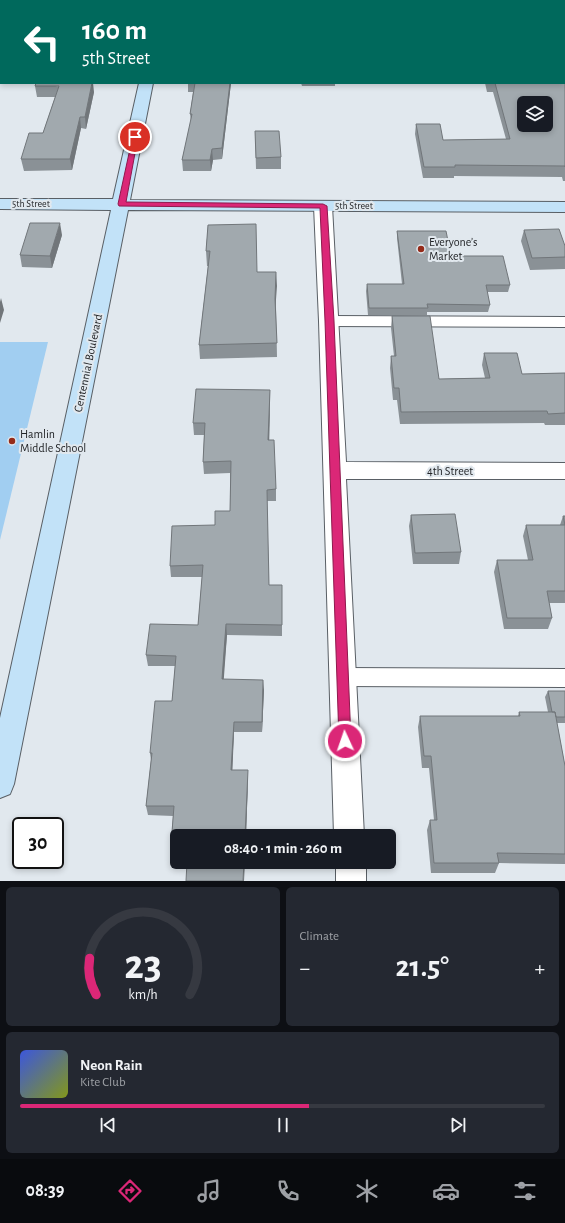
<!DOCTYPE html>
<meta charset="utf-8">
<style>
body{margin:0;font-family:"Alegreya Sans",sans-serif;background:#242831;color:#f1f3f6;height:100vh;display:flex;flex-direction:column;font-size:15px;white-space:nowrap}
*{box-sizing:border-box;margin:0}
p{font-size:13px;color:#9ea1a6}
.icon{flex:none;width:22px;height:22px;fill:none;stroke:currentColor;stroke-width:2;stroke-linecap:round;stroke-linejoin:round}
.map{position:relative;height:881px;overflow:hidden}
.drawer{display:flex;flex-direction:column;gap:6px;padding:6px;background:#0d0f14;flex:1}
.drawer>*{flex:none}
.top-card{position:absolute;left:0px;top:0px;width:565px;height:84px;box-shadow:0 2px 6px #0003;background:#00695c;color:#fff;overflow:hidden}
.buttons{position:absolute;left:517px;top:96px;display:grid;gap:8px}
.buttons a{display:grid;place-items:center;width:36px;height:36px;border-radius:6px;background:#171b24;box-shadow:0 2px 6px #0003;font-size:20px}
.speed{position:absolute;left:12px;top:817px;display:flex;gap:8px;font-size:20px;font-weight:700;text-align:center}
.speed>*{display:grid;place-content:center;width:52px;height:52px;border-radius:50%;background:#171b24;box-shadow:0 2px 6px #0003;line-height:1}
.speed .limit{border:2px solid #111;border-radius:6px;background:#fff;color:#111}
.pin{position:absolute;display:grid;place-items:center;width:34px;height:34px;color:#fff;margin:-17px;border:2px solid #fff;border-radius:50%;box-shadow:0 1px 4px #0007}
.me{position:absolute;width:44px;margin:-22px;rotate:357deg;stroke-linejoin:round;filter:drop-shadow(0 0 3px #0008)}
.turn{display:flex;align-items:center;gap:14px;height:84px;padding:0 16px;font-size:18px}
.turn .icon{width:52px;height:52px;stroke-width:2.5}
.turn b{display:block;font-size:28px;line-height:34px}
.big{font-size:30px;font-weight:600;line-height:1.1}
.drawer .widget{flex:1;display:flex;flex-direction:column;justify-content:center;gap:6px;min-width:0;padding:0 14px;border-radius:6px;background:#242831}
.drawer .dial{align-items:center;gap:0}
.dial svg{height:104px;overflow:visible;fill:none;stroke:#363941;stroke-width:7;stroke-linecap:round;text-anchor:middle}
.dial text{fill:#f1f3f6;stroke:none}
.song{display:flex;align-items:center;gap:12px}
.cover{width:48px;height:48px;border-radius:6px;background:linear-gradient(135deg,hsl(230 70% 55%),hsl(70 70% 35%))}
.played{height:4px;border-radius:2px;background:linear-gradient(90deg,#db2777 55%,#363941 55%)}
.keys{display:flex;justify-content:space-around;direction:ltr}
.heat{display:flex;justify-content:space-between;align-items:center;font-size:22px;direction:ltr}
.drawer .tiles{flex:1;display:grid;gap:6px;grid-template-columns:1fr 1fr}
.widget:last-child{grid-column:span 2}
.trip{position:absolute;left:170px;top:829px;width:226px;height:40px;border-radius:6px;background:#171b24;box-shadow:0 2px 6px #0003;font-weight:600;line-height:40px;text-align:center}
.menu{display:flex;height:64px;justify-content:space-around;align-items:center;background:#090b0e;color:#9ea1a6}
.menu .icon{width:28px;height:28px}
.menu .active{color:#db2777}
.menu b{font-size:18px;color:#f1f3f6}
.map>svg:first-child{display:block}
.green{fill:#a1cef1}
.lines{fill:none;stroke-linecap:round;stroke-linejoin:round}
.lane-casing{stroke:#595f65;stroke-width:2}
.street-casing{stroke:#595f65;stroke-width:2}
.secondary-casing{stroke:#595f65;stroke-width:2}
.lane{fill:#fff;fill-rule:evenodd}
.street{fill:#fff;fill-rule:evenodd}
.secondary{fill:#c2e2f8;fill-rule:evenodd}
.wall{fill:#8a9196}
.shaded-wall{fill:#71767a}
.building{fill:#a1a9ae;stroke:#71767a;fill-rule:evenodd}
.route{fill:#db2777;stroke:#8e194d}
.poi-dot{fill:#952b19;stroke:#e1e8ee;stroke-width:1.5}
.labels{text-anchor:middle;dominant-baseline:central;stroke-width:4;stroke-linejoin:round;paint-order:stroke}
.far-street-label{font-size:10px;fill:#222427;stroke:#e1e8ee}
.poi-label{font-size:12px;fill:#222427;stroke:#e1e8ee;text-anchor:start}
.street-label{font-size:12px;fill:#222427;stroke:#e1e8ee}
</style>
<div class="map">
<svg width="565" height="881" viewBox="0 0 565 881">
<rect width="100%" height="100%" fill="#e1e8ee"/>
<path class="green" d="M0,342H48L0,540Z"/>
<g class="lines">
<g class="lane-casing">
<path id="lane" d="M329,316L565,317V327L329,326L324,324L322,321L324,318Z
M342,668L565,669V687L342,686L335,683L332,677L335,671Z"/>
</g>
<g class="street-casing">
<path id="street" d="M0,39H1V47H0Z
M323,201L329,202L332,206L346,462L565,463V479H346L364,836H334L319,321L314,206L317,202Z
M336,862H366V881H336Z"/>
</g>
<g class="secondary-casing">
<path id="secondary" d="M155,0H169V1H155Z
M139,83H153L130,200L565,202V212L128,210L14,784L10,794L0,798V718L111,210L0,209V199H113Z"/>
</g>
<use href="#lane" class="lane"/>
<use href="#street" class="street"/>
<use href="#secondary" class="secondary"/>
</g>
<path class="wall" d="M0,0H25V1H1V3H0Z
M565,2V181H563L562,177L454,176V178H423L415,134L416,124L443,140L506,139L493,92H487L485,83H564Z
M36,83L94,92L86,129L81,128L72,170L24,171L21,159L43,133L55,97H37L35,86Z
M188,83H231L222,159L213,160L211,171H183L182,160L191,121L190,114L193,92H188Z
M301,83H335V86H302Z
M255,131L281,157V169H256Z
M208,225L257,272H276V307L277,357L200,359L199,345L208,266H207L206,251Z
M524,230L565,246V269L530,270L521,241Z
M397,231L451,256L510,285L508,292H487L490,305L488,312H427V315H368L366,291L367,284H402L397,238Z
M62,235L52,268L22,267L20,255Z
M392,316L439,379L485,378L482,365L484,353L522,374L565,373V425H545L544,423L400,424L397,400H393L390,368L391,356H394L391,328Z
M270,390L269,440L276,489V501H267L269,585H282V636L227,635L223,679L264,690L262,732H234L232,770L248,780L246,836H177V854H173L171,845L173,816L148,815L146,806L151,760L150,753L172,701L175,666H148L146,655L198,625L202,577H171L170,566L230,511V473L204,474L203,462L204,435H194L193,423Z
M411,515L461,552L459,564H413L409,526Z
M563,516H565V603H549L552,618L548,629H504L494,572L497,560H528L523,536L526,525H560Z
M548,691H565V723H557L565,766V864L499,863L495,873H431L427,830L430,820H434L429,768H422L418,727L420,716H518L519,712H548L545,697Z"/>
<path class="shaded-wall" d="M92,83H93L94,92L86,129L85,117Z
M230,83H231L222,159V148Z
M80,117L81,128L72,170L70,159Z
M212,149L213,160L211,171L210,160Z
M60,223L62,235L52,268L50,256Z
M276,272L277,286L275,313V299Z
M1,298L4,310L0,323V302Z
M270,390V402L269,451L268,440Z
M226,624L227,635L223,690L222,679Z
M263,680L264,690L262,732V722Z
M234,722V732L232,780L231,770Z
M248,770V780L246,836H245Z
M244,862H245L244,881H243Z"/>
<path class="building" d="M48,0H121V1H48Z
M199,0H561V1H199Z
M564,2H565V167V166L455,165V167H424L416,124H440L443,140L510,139L495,83H564ZM524,103H546V125H524Z
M36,83H92L85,117H80L70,159H21L29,133H43L59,86H35Z
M195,83H230L222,148L212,149L210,160H182L192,114H190Z
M255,131H279L281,157L256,158Z
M30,223H60L50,256L20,255Z
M256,224L257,272H276L275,299L277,343L199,345L210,251H206L208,225Z
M559,229L565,246V257L532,258L524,230Z
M397,231H446L451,256H503L510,285H486L490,305L427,304L428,308H369L367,284H404Z
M392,316H430L439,379L490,378L484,353H517L522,374L565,373V413L548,414L547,411L401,412L399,388H394L391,356H396Z
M196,389L270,390L268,440H274L276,489L267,490L269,585H282V625L226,624L222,679L263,680L262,722H234L231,770H248L245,836H177V845H171L174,806H146L152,753H150L155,701H172L176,656L146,655L150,624L198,625L203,565L170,566L172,526L215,525V511H230L231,461L203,462L205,423H193Z
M455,514L461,552L415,553L411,515Z
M563,516H565V591H547L552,618H507L497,560H533L526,525H565Z
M548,691H565V717H556L555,712H552Z
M519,712H555L565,766V854L497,853L499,863H434L430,820H437L431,756H424L420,716H520Z
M187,862H244L243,881H186Z"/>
<path class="route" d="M133,135L138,137L126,202L323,204L327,206L334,321L351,741L349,745L345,746L341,745L339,741L325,321L320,208L119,206L118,204Z"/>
<g class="poi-dot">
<circle cx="421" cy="249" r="4"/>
<circle cx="12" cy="441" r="4"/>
</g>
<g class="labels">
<g class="far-street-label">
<text x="31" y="204">5th Street</text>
<text x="354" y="206">5th Street</text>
</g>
<g class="poi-label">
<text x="429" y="242">Everyone’s<tspan x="429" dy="14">Market</tspan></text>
<text x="20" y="434">Hamlin<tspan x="20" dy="14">Middle School</tspan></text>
</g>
<g class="street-label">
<text transform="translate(88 363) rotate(-78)">Centennial Boulevard</text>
<text x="450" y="471">4th Street</text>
</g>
</g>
</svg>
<div class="buttons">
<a><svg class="icon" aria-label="layers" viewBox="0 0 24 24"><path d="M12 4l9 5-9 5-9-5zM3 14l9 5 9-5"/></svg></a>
</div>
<div class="speed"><div class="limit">30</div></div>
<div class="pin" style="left:135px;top:137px;background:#d93025"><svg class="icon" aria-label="arrive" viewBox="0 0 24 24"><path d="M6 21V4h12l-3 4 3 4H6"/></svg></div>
<svg class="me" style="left:345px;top:741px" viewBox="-20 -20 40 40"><circle r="17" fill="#db2777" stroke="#fff" stroke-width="3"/><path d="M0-11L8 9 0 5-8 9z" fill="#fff"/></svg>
<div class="trip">08:40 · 1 min · 260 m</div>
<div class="top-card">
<div class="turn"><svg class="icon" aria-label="left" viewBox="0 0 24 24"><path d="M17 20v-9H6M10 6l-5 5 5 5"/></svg><div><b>160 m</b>5th Street</div></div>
</div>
</div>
<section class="drawer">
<div class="tiles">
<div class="widget dial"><svg viewBox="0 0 100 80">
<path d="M14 69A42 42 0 1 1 86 69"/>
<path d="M14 69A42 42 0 0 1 9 41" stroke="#db2777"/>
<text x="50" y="56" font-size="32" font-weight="700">23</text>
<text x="50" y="72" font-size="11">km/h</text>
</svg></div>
<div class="widget"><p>Climate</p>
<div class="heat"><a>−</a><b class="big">21.5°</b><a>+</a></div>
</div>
<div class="widget">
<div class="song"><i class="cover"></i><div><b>Neon Rain</b><p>Kite Club</p></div></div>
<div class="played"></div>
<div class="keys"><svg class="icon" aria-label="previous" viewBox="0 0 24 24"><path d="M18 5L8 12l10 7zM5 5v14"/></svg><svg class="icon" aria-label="pause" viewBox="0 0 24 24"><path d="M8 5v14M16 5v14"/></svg><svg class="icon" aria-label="next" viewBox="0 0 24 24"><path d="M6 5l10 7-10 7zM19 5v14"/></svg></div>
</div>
</div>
</section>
<nav class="menu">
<b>08:39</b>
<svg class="icon active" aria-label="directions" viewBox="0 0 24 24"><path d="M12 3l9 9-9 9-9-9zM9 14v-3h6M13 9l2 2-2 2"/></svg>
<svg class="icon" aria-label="music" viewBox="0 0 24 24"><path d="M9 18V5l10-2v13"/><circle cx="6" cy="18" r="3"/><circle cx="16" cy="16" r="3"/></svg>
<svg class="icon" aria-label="phone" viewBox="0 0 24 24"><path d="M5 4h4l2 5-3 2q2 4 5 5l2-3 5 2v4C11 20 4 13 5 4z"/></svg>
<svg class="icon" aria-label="climate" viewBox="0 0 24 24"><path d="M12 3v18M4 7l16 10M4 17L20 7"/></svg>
<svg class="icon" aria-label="car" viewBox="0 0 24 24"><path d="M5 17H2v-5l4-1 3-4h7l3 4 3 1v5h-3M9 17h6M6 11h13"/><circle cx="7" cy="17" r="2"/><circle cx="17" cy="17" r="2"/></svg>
<svg class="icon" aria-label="filters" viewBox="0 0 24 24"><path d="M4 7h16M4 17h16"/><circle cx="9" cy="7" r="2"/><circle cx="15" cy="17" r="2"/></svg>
</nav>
